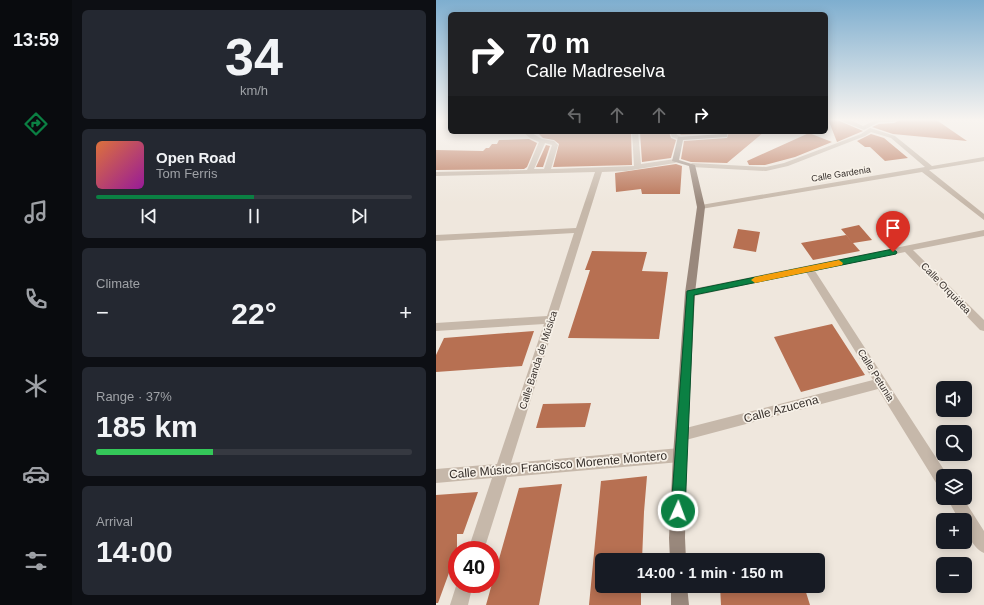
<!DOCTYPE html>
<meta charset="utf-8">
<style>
body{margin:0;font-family:Arial,sans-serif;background:#242831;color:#f1f3f6;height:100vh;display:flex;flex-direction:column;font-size:15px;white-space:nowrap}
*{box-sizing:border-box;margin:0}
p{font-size:13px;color:#9ea1a6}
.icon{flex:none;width:22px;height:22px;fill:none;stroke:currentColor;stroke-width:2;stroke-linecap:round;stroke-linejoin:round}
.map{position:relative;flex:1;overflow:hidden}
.details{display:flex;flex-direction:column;gap:10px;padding:10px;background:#0d0f14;width:364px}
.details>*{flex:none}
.top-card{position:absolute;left:12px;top:12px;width:380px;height:122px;border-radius:6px;box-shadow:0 2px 10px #0003;background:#202124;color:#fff;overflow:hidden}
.controls{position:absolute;left:500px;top:381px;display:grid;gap:8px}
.controls a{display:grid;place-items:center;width:36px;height:36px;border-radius:6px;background:#171b24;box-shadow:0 2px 10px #0003;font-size:20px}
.speed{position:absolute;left:12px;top:541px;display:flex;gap:8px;font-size:20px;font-weight:700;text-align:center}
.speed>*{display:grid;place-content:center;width:52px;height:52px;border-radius:50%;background:#171b24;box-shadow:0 2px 10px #0003;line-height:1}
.speed .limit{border:6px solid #d22;background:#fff;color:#111}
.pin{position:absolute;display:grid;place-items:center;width:34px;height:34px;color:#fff;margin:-41px -17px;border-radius:50% 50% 50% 0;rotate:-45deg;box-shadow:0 0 4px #0007}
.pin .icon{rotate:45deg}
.me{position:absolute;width:44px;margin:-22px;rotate:2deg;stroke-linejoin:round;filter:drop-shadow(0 0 3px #0008)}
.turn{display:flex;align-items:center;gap:14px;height:84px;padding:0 12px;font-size:18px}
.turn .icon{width:52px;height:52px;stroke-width:2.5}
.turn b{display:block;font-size:28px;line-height:34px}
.lanes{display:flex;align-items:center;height:38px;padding:0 12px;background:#0003;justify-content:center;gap:20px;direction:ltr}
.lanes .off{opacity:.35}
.big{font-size:30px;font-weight:600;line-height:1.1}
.details .tile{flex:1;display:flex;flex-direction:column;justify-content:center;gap:6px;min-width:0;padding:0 14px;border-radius:6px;background:#242831}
.details .dial{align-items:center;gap:0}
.dial b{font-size:52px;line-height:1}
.song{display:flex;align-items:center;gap:12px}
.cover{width:48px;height:48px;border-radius:6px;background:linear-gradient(135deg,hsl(20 70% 55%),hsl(300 70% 35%))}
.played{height:4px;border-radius:2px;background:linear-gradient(90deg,#0b8043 50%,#363941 50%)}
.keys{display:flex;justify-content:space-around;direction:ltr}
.heat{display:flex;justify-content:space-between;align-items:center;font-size:22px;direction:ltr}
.charge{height:6px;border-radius:3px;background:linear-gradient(90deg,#34c759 37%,#363941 0)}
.trip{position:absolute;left:159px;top:553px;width:230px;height:40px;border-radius:6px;background:#171b24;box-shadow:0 2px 10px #0003;font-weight:600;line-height:40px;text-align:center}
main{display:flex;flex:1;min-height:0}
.tab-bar{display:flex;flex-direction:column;width:72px;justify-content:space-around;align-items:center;background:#090b0e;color:#9ea1a6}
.tab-bar .icon{width:28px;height:28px}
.tab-bar .active{color:#0b8043}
.tab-bar b{font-size:18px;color:#f1f3f6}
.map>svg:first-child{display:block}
.building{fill:#b77052}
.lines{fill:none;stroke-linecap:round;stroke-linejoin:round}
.street{fill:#c6b8aa;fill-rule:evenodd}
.secondary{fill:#99887c;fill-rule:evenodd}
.route{fill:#0b8043;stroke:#07532c}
.slow{fill:#f59e0b}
.labels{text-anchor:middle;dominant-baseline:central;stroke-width:3.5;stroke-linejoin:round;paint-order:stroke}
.far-street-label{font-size:9px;fill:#342d29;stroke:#f7f1e8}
.street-label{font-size:10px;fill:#342d29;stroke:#f7f1e8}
.near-street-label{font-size:12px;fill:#342d29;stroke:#f7f1e8}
</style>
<main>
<nav class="tab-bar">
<b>13:59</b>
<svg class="icon active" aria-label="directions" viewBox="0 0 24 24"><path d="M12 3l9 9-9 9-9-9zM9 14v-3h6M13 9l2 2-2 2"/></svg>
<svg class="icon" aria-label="music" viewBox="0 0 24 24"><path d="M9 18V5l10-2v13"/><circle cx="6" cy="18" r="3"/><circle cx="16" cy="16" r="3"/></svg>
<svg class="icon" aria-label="phone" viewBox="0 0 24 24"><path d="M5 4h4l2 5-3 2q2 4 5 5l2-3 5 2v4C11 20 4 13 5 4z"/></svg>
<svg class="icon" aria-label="climate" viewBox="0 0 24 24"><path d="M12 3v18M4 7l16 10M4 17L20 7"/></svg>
<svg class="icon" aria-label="car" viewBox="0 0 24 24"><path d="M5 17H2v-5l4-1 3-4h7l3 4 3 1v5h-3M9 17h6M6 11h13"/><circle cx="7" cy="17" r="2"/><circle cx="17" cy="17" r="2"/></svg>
<svg class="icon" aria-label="filters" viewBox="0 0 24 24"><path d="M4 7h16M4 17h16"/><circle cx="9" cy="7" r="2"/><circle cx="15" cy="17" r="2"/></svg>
</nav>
<section class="details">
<div class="tile dial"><b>34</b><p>km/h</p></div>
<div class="tile">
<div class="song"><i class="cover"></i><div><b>Open Road</b><p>Tom Ferris</p></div></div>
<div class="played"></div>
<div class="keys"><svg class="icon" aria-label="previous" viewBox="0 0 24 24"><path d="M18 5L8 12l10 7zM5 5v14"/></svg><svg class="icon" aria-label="pause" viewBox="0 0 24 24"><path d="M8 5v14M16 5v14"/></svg><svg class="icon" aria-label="next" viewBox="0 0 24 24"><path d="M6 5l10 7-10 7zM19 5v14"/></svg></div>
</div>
<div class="tile"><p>Climate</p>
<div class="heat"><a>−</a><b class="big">22°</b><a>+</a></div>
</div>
<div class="tile"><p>Range · 37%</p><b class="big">185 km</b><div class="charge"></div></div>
<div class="tile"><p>Arrival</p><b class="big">14:00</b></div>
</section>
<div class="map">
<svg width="548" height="605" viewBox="0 0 548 605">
<rect width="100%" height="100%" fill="#efe7dd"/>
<path class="building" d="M392,119H399L427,131L401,142Z
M465,119H499L531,141L457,134L436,127L443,124L458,123Z
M101,132H195L196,165L117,167L123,144L118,140L107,138Z
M204,132H233L235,138L240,140L235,158L206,162Z
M242,132H284V133L245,135Z
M293,132H328L291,163L255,162L245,159L248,141L291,138Z
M373,133L396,142L359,157L329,165H313L311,161Z
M435,134L448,138L472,158L449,161L434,147H429L421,141Z
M93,139L101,143L91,167L88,169L0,170V150L47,151L50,148H53L56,144H61L63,140Z
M110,145L114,146L107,167H100Z
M240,164L246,166L244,194H206L205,189L180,192L179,173Z
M423,225L436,240L417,243L405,229Z
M302,229L324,232L320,252L297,248Z
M410,235L424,251L377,260L365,243Z
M156,251L211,252L206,271L232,272L223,339L132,338L154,270H149Z
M396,324L429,375L365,392L338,337Z
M98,331L86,366L0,372V355L8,338Z
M155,403L149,427L100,428L107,404Z
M211,476L208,512L206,560H166V586H205V605H153L165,481Z
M126,484L103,605H50L83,488Z
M42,492L27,534H21V551L2,603H0V495Z
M284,586H368L374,605H285Z"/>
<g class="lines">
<path class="street" d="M0,119H13L10,121H0Z
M406,119H412L427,126L442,119H464L457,122H443L428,130L408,122Z
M434,128L459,136L496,166L548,157V161L493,170L548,214V220L486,172L265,209L261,207L265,205L489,167L455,138L435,132L429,136L352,166L330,171L256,167L253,165L256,163L330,167L348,163L425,134Z
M87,132H94L106,139L118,141L122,145L115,169L198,166L196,132H202L205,164L239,159L242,161L239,163L190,171L166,172L75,463L244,448L249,450L251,455L249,460L244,462L71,477L48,550H32L56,478L0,483V469L61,464L108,324L0,331V323L111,316L138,233L0,241V235L140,228L159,172L0,176V172L91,170L103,142L94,138ZM109,143L116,145L108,169H98Z
M234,132H240L241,135L247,138L244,140L236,137Z
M548,230V236L477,250L548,320V331L544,330L469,252L379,271L512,476H507V488L502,486L442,389L246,441L241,440L239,435L241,430L246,429L437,380L370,272L254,297L251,296L249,293L251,290Z
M511,498H527L548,531V553C537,548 529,532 529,520H523Z
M21,583L37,584L32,605H14Z"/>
<path class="secondary" d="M286,132H292L291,137L247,140L243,160L259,165L269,207L259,293L251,455L249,538L250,560H234L233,538L237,455L249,293L261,207L253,166L236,161L242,137L286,134Z
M235,586H251L253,605H235Z"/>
</g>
<linearGradient id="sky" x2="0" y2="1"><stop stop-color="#7eaecf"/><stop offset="0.59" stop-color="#f8f4f0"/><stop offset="1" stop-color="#f8f4f0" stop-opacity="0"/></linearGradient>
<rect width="548" height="203" fill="url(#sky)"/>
<path class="route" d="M457,249L461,252L460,254L258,295L249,511L247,515L242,517L237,515L235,511L251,291Z"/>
<path class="slow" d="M403,260L407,263L406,265L319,283L315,280L319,277Z"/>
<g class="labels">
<g class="far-street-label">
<text transform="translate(405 174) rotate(-9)">Calle Gardenia</text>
</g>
<g class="street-label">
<text transform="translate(510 288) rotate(46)">Calle Orquidea</text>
<text transform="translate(102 360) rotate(-72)">Calle Banda de Música</text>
<text transform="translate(440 375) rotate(58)">Calle Petunia</text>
</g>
<g class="near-street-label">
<text transform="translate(345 409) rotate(-15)">Calle Azucena</text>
<text transform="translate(122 465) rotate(-5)">Calle Músico Francisco Morente Montero</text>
</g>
</g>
</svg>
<div class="controls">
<a><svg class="icon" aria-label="sound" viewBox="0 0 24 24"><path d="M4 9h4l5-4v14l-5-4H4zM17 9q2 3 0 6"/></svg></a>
<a><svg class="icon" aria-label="search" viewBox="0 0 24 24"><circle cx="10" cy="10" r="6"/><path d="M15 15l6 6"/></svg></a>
<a><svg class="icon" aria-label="layers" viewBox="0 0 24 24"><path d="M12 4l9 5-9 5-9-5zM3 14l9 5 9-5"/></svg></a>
<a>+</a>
<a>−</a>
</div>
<div class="speed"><div class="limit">40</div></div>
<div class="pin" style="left:457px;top:252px;background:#d93025"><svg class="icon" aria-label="arrive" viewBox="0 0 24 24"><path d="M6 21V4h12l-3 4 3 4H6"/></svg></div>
<svg class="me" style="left:242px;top:511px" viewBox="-20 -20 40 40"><circle r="17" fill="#0b8043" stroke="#fff" stroke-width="3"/><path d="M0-11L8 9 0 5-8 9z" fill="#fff"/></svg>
<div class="trip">14:00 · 1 min · 150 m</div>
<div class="top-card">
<div class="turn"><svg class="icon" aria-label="right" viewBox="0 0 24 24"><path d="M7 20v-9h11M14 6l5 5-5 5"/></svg><div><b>70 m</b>Calle Madreselva</div></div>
<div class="lanes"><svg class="icon off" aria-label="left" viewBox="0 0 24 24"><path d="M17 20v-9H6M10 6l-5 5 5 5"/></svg><svg class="icon off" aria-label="ahead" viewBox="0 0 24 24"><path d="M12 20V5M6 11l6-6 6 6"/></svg><svg class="icon off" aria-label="ahead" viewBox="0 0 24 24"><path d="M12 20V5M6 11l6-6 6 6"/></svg><svg class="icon" aria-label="right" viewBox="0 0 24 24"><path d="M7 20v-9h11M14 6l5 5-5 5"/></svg></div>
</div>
</div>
</main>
